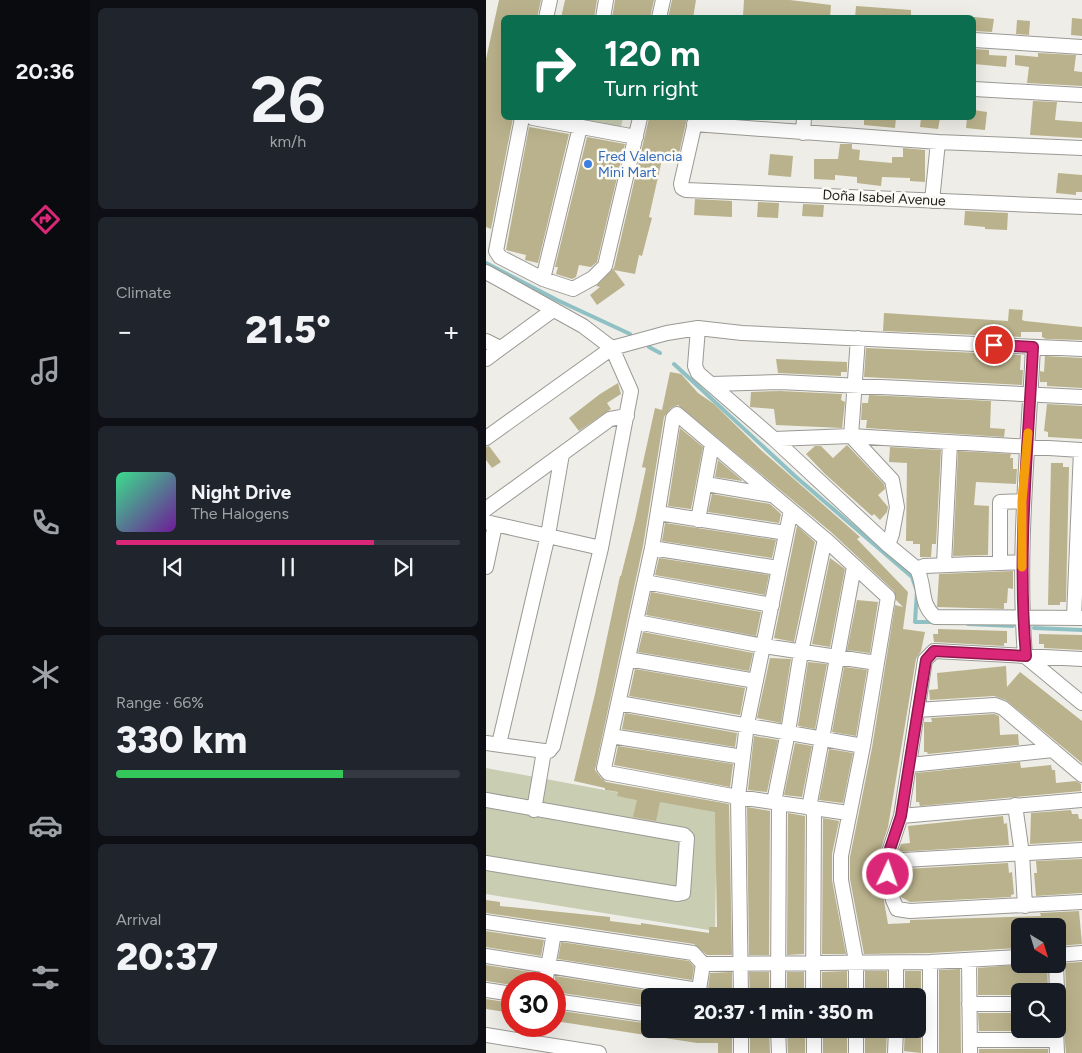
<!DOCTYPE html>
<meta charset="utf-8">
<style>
body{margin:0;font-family:Figtree,sans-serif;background:#20242c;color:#f1f3f6;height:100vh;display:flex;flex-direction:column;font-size:19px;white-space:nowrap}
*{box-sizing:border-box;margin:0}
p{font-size:16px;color:#9ea1a6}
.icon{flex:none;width:28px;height:28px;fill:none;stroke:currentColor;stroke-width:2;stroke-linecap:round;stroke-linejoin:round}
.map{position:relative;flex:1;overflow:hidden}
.panel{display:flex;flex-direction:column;gap:8px;padding:8px;background:#0d0f14;width:396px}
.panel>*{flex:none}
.guide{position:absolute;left:15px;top:15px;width:475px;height:105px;border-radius:8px;box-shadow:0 5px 20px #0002;background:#0b6e4f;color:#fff;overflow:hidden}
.needle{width:32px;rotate:142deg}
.tools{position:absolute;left:525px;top:918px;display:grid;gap:10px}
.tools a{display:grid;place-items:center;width:55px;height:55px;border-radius:8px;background:#171b24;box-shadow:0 5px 20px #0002;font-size:25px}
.speed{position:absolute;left:15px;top:972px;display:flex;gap:10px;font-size:25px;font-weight:700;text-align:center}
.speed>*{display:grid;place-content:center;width:65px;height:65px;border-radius:50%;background:#171b24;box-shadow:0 5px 20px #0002;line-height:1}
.speed .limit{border:8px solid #d22;background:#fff;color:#111}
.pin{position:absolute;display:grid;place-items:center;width:42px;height:42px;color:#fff;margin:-21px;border:2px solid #fff;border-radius:50%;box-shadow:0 1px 5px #0007}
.me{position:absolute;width:55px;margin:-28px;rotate:3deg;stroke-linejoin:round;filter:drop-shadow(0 0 4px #0008)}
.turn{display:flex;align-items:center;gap:18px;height:105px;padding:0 20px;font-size:22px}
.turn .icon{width:65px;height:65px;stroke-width:2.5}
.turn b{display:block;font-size:35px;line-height:42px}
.big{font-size:38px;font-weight:800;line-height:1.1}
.panel .widget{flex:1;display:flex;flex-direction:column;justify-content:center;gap:8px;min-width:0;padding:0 18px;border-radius:8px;background:#20242c}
.panel .dial{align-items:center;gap:0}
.dial b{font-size:65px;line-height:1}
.song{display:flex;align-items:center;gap:15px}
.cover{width:60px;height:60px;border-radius:8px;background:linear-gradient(135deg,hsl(150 70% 55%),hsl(280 70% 35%))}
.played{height:5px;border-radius:2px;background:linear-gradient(90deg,#db2777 75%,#363941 75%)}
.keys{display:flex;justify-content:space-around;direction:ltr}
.heat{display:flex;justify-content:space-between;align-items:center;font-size:28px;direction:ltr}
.charge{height:8px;border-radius:4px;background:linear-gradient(90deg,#34c759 66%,#363941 0)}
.trip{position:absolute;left:155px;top:988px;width:285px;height:50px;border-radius:8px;background:#171b24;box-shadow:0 5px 20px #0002;font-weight:800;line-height:50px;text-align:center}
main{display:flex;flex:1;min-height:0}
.tab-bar{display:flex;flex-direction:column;width:90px;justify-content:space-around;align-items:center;background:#090b0e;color:#9ea1a6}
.tab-bar .icon{width:35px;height:35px}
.tab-bar .current{color:#db2777}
.tab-bar b{font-size:22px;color:#f1f3f6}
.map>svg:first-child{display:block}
.green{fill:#c9cdb2}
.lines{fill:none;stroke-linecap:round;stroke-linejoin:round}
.stream{stroke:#8fc1c4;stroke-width:4}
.building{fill:#bab28c}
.minor-casing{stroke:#9a9994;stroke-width:16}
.minor{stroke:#fff;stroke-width:14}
.route-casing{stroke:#8e194d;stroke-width:12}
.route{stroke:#db2777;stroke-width:9}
.slow{stroke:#f59e0b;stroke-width:9}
.shop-dot{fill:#3f7fe0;stroke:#fbfaf4;stroke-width:2}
.labels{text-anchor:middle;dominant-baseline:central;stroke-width:5;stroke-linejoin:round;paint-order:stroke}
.shop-label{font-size:14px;fill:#366cbe;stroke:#fbfaf4;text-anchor:start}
.street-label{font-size:14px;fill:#1d1c1a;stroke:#fbfaf4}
</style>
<main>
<nav class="tab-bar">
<b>20:36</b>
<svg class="icon current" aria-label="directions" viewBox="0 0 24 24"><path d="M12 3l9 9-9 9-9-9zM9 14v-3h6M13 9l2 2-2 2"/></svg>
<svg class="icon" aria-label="music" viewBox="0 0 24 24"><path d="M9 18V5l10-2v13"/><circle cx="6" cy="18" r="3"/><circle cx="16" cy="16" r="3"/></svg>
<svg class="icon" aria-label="phone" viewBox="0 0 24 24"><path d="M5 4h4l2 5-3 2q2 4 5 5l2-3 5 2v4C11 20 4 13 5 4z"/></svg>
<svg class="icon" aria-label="climate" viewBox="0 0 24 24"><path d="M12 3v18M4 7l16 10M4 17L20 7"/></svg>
<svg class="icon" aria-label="car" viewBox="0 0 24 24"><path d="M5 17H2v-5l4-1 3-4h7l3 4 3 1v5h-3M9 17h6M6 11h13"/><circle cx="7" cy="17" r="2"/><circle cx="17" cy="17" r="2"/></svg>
<svg class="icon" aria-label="filters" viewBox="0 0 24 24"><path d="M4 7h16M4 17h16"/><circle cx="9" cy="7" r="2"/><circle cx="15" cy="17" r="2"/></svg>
</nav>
<section class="panel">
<div class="widget dial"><b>26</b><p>km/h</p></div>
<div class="widget"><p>Climate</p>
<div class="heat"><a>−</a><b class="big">21.5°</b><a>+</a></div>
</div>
<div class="widget">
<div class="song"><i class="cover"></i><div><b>Night Drive</b><p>The Halogens</p></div></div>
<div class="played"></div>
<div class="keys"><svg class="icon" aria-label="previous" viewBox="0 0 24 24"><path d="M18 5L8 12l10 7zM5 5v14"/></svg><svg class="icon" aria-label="pause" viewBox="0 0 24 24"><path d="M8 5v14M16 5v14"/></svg><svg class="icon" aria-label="next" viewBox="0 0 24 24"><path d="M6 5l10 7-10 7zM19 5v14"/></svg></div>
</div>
<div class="widget"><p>Range · 66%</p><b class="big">330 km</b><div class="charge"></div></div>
<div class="widget"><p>Arrival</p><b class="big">20:37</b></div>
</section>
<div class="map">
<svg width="596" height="1053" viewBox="0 0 596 1053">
<rect width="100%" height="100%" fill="#eeede7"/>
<path class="green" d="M93,118H137L134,131L92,122Z
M0,768L231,811L229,931L0,894Z"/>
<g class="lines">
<path class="stream" d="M0,263L71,300L144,334
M163,347L174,353
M188,364L310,477L426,577L431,591L429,622H448
M482,624L527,626
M548,628L596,630"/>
</g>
<path class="building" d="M13,0H55L51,18H18V118H27L5,229L0,227V59Z
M79,0H111L108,18H75Z
M129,0H168L164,18H126Z
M186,0H210L207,18H182Z
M258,0H304L345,5L344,18L257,16Z
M370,6L425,10V18H369Z
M488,17L508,19L506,32L488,31Z
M586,18L596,19V36L585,35Z
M531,20L544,21L543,35L530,34Z
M488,49L503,50V55L521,56L520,67L488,64Z
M552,53L590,55L588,71L596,72V86L541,83L543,67L529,65V55L552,57Z
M547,101L571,102L569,120L596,122V138L544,135Z
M488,110L501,112L499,130L480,128L481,118H488Z
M163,118H201L193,154L188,153L187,157L177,155L163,217L166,218L163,229L156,256L153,255L149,274L128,270L139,285L111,305L104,295L114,287L110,286L128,268Z
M378,118H410L409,128L378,125Z
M435,118H454L452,129L434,127Z
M43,127L83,134L52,263L39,260L40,255L20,250Z
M101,137L139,144L111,262L105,267L93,265L90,277L86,279L70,274L72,267H69Z
M354,144H366V149L374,150L373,160L406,163V157H417V148L439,150V182L424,181V178L396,177L395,186L371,183V177L349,175V180L328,179V159H352Z
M284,154L307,156L305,177L282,175Z
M572,173L596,175V192H590V195L570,193Z
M209,199L246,201V217L208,215Z
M272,202L293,203L292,218L271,217Z
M317,204L338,205L337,217L316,216Z
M479,211L522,213L521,230L499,229V227L478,225Z
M523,309L537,310L536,320L539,321L596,327V340L560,339L556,337V332H535V337L397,331L398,313L522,321Z
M380,348L535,355L534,370H537L536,385L378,377Z
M559,356L596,358V388L561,386V382H554V371L558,372Z
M290,359L361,362V372H355V376L292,373Z
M184,372L195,374L212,393L228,404L275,450L374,537L371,539L422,592L417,629L439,632L435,651L430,659L402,827L391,861L402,924L424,923V920L555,916L554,913L593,911L596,944L571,946V926H534V948L444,953L378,954L364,879V857L386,748L409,605L417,607L410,600L408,591L345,532L192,405L185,408L178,417L157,546L109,770L115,778L120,782L243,804L246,955H221L208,944L0,913V900L14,902V906L124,917V921L155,925V923L223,933V927H231L229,812L174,802L170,821L147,817L151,800L131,796L132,792L119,790V788L88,781L109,694L134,576H135L149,520L160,468L156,467L169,408L176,410Z
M132,383L135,394L121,403L125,409L93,431L83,418L114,394Z
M294,391L356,394L355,400L359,402L356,428L290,425L288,409L264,407L265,392Z
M383,395L505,401L504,428L519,429L518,437L380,428L381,420H375L376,403H382Z
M561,404L596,406V439L562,437V432L558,431Z
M194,428L217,447L205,509L182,506Z
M361,445L398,484L399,489L392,495L402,507L401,512L394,520L388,514L386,516L339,474L320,454L329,446H335L347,458Z
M3,446L15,462L6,468L0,460V447Z
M404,447L455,450L450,544H446L445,557H434V544H427V541H420L421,463L403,462Z
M472,451L525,454L524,458H527V469H531L530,484L490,482L488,505L503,506L502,555L467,556Z
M232,460L257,481L229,477Z
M565,463H577V467H583L580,602H574V605H562Z
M226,494L284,504L295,514L293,523L222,512Z
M179,523L290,540L286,558L176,541Z
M311,526L329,542L308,642L288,638Z
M173,558L283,575L279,595L169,575Z
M344,558L359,569L344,647L326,644Z
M527,571V589L522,588L521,603H518V609L451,607L453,574Z
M165,592L275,612L270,636L160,615Z
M371,600L392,602L384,653L361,650Z
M452,629L521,631V643H518V646L448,642L447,634H452Z
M157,632L267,653L263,671L152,652Z
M553,634L596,635V650L558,648V644H553Z
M284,658L305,659L295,723L271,718Z
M322,662L341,664L329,729L312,726Z
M520,666L521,687L534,672L596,721V763L520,700L508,696L444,700L443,690L452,689L451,673Z
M358,667L381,670L370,736L346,732Z
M149,669L259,688L254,715L143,696Z
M139,713L251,733L249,747L136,729Z
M508,714L513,716L514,735L532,734L533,745L442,754L441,752H438V722H446L445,718Z
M268,736L292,740L281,792L262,790Z
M309,743L326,746L316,797L298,795Z
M132,746L247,764L244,787L128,765Z
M343,749L367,753L357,803L333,800Z
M534,762L535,768L565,765L566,770H569L570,783L590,781L595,784V791L434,806L433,802H430V773Z
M261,807L284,811L283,955H263Z
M585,810L586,814H592L593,819H596V841L544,844L545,813Z
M302,813L319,816L318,954L301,955Z
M517,816L518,824L521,823L523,845L412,852L415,844L424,843L422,826Z
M337,818L353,821L346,854V880L360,954H336Z
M596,859V893L550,896L548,873H551L550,861Z
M522,863L523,873L526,872L528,894L525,895V897L424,902L415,897L412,879L421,878L420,869Z
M0,931L58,940L55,956L0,947Z
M75,942L203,961L208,967L206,980L72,959Z
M596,962V1053H580L575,999L580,991L579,963Z
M539,964H561L562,991H534V995H492V968Z
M0,965L52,973L50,984L26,985L0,981Z
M474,969L475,1053H453V970Z
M361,971V996H336V972Z
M379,971H401V996H379Z
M419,971H435V1053L418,1051L419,1029H431V996L419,995Z
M246,972V996H221L224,973Z
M263,972H283V996H264Z
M301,972H318V996H301Z
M69,976L196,996H164V1006L69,992Z
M0,999L26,1003V1013L0,1009Z
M69,1010L164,1024V1029H191L215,1033V1029H246V1053H232V1043H211L69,1021Z
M492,1013H534V1029H561V1031H493Z
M264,1029H283L284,1053H264Z
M301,1029H319V1053H302Z
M337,1029H361V1053H337Z
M379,1029H401L400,1053H379Z
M493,1049H562V1053H493Z"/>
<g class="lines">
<g class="minor-casing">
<path id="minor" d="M60,18L64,0
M117,18L120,0
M173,18L177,0
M488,40L596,47
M488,89L596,95
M36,118L10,251L14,257L57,279L87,289L107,278L119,266L154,118
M47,118L150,137
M210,118L195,184L196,188L200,190L596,207
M208,124L452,142L596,148
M317,133L318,118
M446,201L452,142
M0,272L97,326L126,348L145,391L115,548L67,746L63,751H58L0,743
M57,279L94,127
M212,328L209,366L212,373L288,439L402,545
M0,341L14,348
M547,347C542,450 531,553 539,656L596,703
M0,359L67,310
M225,384L294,382L596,397
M0,438L126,348L181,333L212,328L256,333L596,349
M288,439L365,436L372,338
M220,484L285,495
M0,509L124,419L141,416
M172,513L300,533
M212,520L226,444
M0,522L115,548
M166,548L292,568
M536,562L438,566L431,569C440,587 433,603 449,617L596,618
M514,563V502L536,501
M458,564L464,443
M0,567L9,525
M431,569L402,545L406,534L411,507L406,480L365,436L595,450L588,618
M159,582L286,605
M151,622L278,646L391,663
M142,659L270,681
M596,659L448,651L439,660L415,816L400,861L407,900L411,909L424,911L596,902
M133,703L377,746
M431,710L509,705L517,708L596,775
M125,736L257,757
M13,744L62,535L76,454
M424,765L567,750
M0,800L198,835L201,838L197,893L192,894L0,863
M288,802L302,732L315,652L339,539
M529,805L536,854L539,906
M323,808L368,567
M48,810L58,751
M362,813L252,797L122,773L118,768L166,548L187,418L191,414L339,539L402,597L377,746L355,856V880L370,961V996
M415,816L596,800
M400,861L596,850
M0,922L207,953L217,964L212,996
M571,955L596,953
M0,956L212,990
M483,960L484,1053
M217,964L444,962L534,957
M570,964L571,991
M59,984L68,933
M0,990L26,994
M255,996L252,797L261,724L305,510
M292,996L293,803
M327,996L328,809
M410,996V963
M69,1001L164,1015
M483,1004H534
M292,1029L293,1053
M328,1029V1053
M370,1029V1053
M570,1029L571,1053
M0,1035L113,1053
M484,1040H570
M255,1053V1029
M409,1053L410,1029
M444,1053V962"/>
</g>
<use href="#minor" class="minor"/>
</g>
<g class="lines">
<g class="route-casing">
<path id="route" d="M402,874L400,861L415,816L440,660L448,651L540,656C531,553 542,450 547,347L508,345"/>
</g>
<use href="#route" class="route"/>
<path class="slow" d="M536,567V501L542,433"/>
</g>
<circle class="shop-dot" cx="102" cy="164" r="5"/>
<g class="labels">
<g class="shop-label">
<text x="112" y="156">Fred Valencia<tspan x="112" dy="16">Mini Mart</tspan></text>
</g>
<g class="street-label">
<text transform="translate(398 198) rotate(3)">Doña Isabel Avenue</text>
</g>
</g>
</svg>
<div class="tools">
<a><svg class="needle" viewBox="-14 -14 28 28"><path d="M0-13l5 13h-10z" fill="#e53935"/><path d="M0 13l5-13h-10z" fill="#9ea1a6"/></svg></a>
<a><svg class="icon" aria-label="search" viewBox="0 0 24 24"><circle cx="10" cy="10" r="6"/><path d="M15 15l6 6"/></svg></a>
</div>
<div class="speed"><div class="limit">30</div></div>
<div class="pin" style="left:508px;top:345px;background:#d93025"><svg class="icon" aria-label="arrive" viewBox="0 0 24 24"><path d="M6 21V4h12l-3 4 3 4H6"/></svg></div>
<svg class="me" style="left:402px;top:874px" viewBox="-20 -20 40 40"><circle r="17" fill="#db2777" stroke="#fff" stroke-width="3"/><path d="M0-11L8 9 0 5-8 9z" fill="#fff"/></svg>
<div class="trip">20:37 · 1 min · 350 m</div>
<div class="guide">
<div class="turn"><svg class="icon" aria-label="right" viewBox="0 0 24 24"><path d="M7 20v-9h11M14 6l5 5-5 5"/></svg><div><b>120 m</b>Turn right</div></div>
</div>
</div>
</main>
